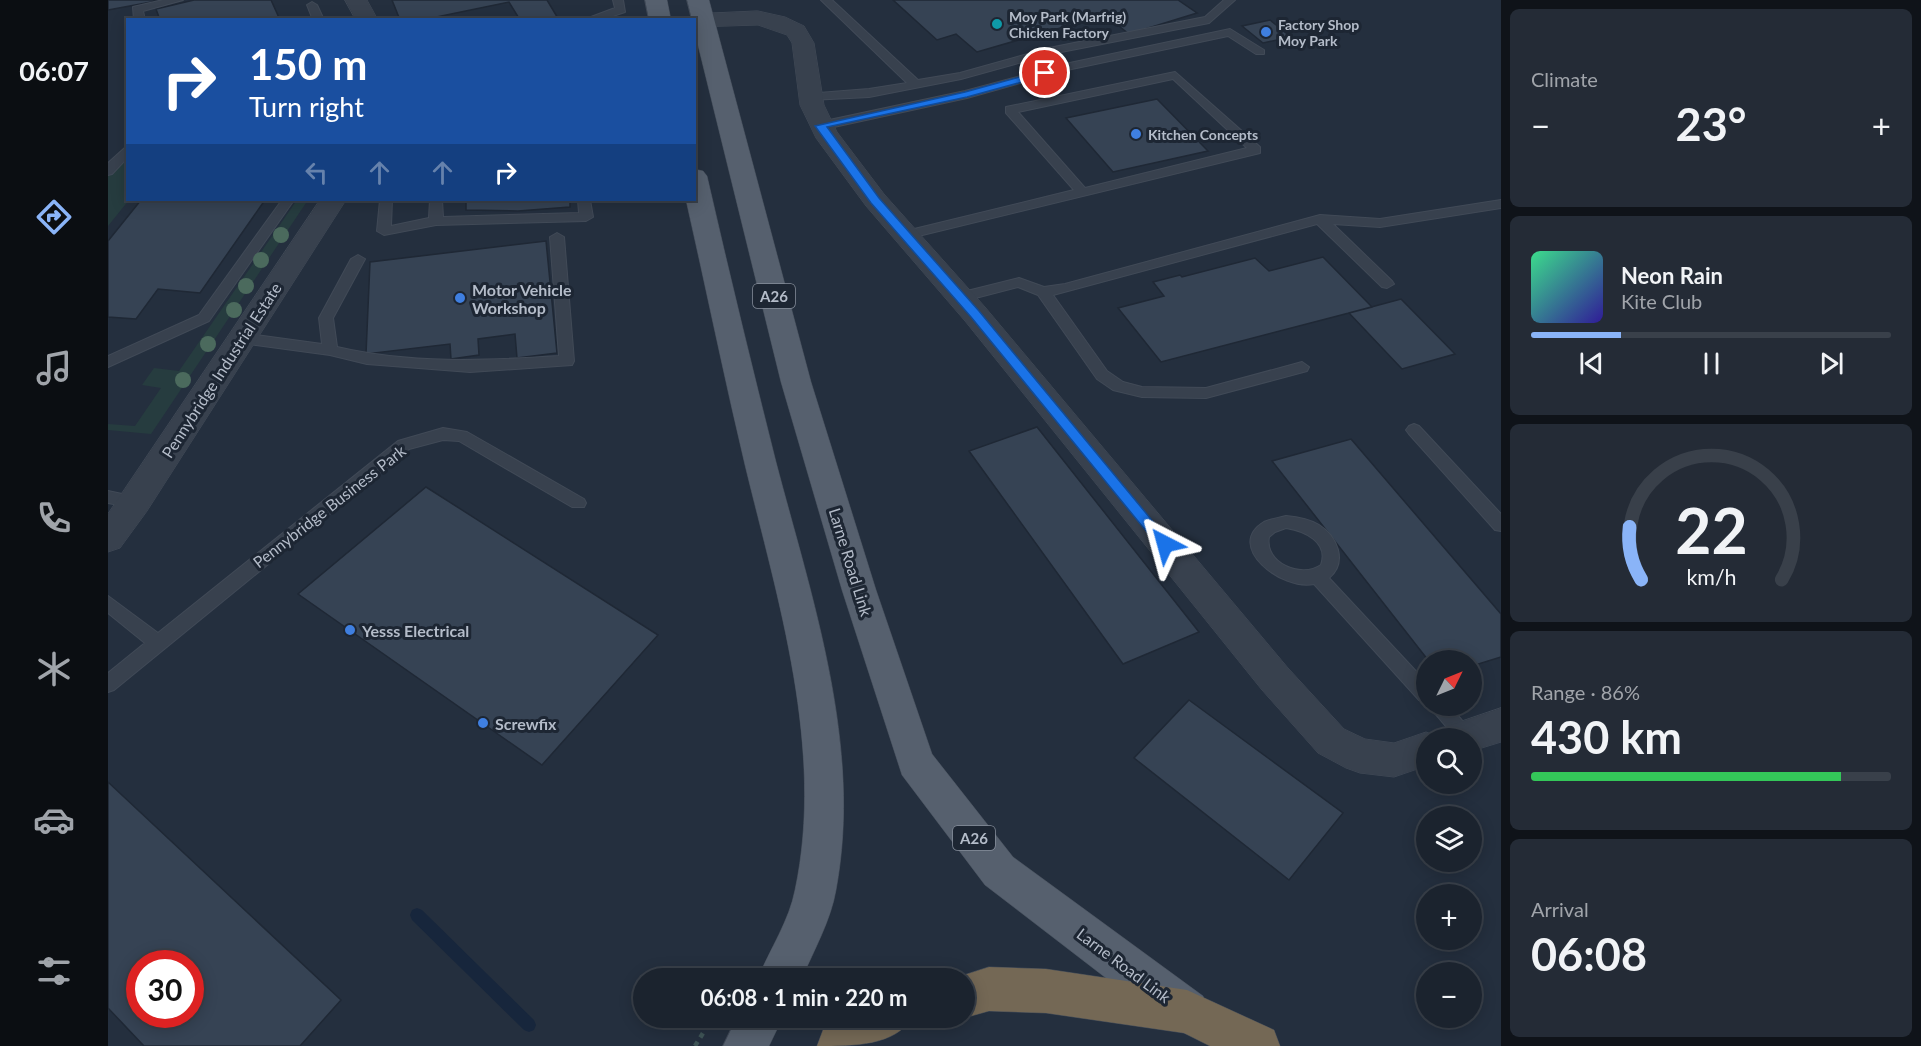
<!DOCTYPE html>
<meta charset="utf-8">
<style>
body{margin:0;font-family:Lato,sans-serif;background:#242b36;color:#f1f3f6;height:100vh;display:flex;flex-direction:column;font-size:22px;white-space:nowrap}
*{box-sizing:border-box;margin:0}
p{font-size:20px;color:#a0a4aa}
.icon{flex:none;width:33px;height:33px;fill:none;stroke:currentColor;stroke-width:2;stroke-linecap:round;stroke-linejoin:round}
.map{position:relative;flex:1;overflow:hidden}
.panel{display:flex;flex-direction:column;gap:9px;padding:9px;background:#0f1319;width:420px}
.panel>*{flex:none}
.hud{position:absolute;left:18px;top:18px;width:570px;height:183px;border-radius:0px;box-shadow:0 3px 15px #0003,0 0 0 2px #39404a;background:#1a4fa0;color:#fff;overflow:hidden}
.needle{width:39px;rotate:47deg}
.controls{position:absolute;left:1308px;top:650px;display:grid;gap:12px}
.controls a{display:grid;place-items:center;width:66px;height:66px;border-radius:50%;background:#1b232e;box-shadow:0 3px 15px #0003,0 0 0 2px #39404a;font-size:30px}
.speed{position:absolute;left:18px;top:950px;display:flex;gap:12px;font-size:30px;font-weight:700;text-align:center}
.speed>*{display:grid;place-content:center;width:78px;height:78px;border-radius:50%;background:#1b232e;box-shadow:0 3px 15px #0003,0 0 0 2px #39404a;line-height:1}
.speed .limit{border:9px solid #d22;background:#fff;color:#111}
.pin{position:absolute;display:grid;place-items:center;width:51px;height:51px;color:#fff;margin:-26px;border:3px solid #fff;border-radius:50%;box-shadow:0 2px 6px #0007}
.me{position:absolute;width:66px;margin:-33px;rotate:321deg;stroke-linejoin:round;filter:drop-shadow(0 0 4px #0008)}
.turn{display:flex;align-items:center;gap:21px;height:126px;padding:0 24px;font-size:27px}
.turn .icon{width:78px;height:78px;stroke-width:2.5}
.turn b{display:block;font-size:42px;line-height:51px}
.lanes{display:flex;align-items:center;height:57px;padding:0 24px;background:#0003;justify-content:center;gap:30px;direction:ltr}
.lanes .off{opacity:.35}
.big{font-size:45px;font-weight:700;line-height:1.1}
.panel .tile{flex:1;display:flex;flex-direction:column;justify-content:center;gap:9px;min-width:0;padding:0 21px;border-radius:9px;background:#242b36}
.panel .dial{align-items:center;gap:0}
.dial svg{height:156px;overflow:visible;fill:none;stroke:#39404a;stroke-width:7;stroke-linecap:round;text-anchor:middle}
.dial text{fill:#f1f3f6;stroke:none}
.song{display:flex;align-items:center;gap:18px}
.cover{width:72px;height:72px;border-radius:9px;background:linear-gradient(135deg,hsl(150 70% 55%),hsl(250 70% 35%))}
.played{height:6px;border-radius:3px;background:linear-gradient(90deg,#8ab4f8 25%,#39404a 25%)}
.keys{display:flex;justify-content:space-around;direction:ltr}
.heat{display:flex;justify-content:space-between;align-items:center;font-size:33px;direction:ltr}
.charge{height:9px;border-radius:4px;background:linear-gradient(90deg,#34c759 86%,#39404a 0)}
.trip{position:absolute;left:525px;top:968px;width:342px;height:60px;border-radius:30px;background:#1b232e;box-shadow:0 3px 15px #0003,0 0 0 2px #39404a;font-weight:700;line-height:60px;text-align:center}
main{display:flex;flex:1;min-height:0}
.menu{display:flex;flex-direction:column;width:108px;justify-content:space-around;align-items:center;background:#0b0e12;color:#a0a4aa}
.menu .icon{width:42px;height:42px}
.menu .active{color:#8ab4f8}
.menu b{font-size:27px;color:#f1f3f6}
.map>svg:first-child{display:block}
.green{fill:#263c3f}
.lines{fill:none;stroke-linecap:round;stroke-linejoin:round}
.stream{fill:#17263c;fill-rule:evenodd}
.building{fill:#364354;stroke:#1f2835;stroke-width:1.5;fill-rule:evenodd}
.lane-casing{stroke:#414a57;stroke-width:2}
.street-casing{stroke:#414a57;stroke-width:1}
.primary-casing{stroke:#414a57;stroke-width:1}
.highway-casing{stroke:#434c59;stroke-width:1}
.path{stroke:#3f5557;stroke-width:4.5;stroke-dasharray:5 5;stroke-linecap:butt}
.lane{fill:#38414e;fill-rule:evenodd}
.street{fill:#38414e;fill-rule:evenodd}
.primary{fill:#56606e;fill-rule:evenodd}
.highway{fill:#746855;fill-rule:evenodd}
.tree{fill:#4b6a5d}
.route{fill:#1a73e8;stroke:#114b97;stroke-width:1.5}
.culture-dot{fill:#0f9aa8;stroke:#1d2633;stroke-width:2}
.shop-dot{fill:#3f7fe0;stroke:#1d2633;stroke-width:2}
.labels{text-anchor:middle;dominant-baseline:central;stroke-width:6;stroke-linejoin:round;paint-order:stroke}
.far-poi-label{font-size:14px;font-weight:bold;fill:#b4bcc9;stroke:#1d2633;text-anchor:start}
.shield{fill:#1d2633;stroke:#878f9c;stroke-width:1.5}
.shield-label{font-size:15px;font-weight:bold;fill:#b4bcc9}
.poi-label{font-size:16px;font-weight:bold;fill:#b4bcc9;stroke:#1d2633;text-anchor:start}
.street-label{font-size:16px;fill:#b4bcc9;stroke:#1d2633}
</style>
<main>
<nav class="menu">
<b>06:07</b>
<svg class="icon active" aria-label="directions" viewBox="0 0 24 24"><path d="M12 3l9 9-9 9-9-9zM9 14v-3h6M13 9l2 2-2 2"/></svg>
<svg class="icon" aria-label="music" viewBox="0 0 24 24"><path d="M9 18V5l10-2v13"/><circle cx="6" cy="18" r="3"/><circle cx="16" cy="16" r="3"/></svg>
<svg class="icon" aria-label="phone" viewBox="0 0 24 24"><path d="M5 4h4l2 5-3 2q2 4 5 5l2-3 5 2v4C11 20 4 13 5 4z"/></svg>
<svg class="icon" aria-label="climate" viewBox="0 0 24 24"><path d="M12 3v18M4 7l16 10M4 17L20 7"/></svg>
<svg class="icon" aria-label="car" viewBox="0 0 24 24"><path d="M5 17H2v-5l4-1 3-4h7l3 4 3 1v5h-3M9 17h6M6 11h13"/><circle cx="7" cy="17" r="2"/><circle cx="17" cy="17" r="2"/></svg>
<svg class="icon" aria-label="filters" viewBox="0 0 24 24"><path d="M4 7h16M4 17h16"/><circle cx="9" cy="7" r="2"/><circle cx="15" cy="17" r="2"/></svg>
</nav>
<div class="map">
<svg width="1393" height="1046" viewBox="0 0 1393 1046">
<rect width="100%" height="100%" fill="#242f3e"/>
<path class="green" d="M19,154L21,200L0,226V176Z
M189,200H200L43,434L0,430V424L27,426L53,388L34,385L46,368L71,371Z"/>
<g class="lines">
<path class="stream" d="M309,908L314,910L426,1020L428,1025L426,1030L421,1032L416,1030L304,920L302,915L304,910Z"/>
</g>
<path class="building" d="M0,0H54L0,10Z
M86,0H163L172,20H52L48,9Z
M284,0H439L451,20H412L401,2L314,20H292Z
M785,0H1070L1089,13L1021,34L997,15L869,52L848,34L829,40Z
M1162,20L1183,37L1155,43L1134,26Z
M1049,99L1100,151L1005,172L958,118Z
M33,200L110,202L112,200H157L92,293L50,289L28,319L0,317V241Z
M358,200H462V207L410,211L358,210Z
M438,241L449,353L409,358L407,334L370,339L371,355L343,359L342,344L258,354L262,262Z
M1215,257L1264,307L1053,362L1010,308L1056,296L1045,282L1072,275L1074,277L1147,258L1161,271Z
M1293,299L1347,354L1294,369L1241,313Z
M929,427L1091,632L1015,664L861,451Z
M1243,439L1393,614V657L1364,666V660H1320L1164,461Z
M318,487L550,635L434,765L190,594Z
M1081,700L1235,813L1181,880L1026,758Z
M0,782L233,1000L192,1046H36L0,1008ZM32,963H82V1014H32Z"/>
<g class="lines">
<g class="lane-casing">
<path id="lane" d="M55,0H75L35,11L37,20H26L25,7Z
M505,0H515L517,12L493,20H475L507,8Z
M713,0H724L810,80L852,73L941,48L1097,17L1116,0H1127L1101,23L943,54L853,79L761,97L702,100L698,98V94L761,89L799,83Z
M204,2L209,5L216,20H205L199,5Z
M1122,29L1156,50V54H1148L1120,36L959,70L859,98L712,130L706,126L712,122L857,91L957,64Z
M1067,72L1152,147V153L798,239L791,235L798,231L966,190L898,113V107ZM1065,79L1139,148L977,188L910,112Z
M20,145V157L4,174L0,175V163Z
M174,200H186L101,321L0,367V356L91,315Z
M272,200H284L283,226L321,218L322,200H334L335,217L471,213L470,200H482L485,217L478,221L328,225L276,235L269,231Z
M1393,200V208L1272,227L1225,224L1284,281L1286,284L1279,288L1274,287L1209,224L945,295L999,371L1015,382L1034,387L1098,388L1194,362L1201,367L1199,371L1098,398L1034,397L1005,390L989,379L930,295L910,287L852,302L845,297L847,294L911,278L936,287L957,284L1212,215L1272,219Z
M449,233L456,237L466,361L464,365L362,372L259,364L222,355L134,343L127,338L134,333L214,344L211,318L243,259L250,255L257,259L225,318L229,347C302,364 377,361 451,356L442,237Z
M1306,424L1311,426L1393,514V531L1387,530L1301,434L1298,430L1301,426Z
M335,428L359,432L476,499L478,503L476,507H464L351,441L335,440L301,449L6,690L0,692V673L37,643L0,613V596L50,633L290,441Z
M0,491L33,498L35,502L27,508L0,503Z
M1178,516C1189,517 1201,519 1211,525C1229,536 1240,562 1221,578L1318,682V702L1311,700L1206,584C1174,591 1116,546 1156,522C1162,519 1171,518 1178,516ZM1178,528C1197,531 1221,542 1213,565C1193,579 1156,563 1161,537L1167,532Z
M1320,705H1341L1367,736L1365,742L1364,738H1348Z"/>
</g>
<g class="street-casing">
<path id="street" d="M237,0H259L270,20H248Z
M650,11L677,17L696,26L706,43L716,105L729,132L776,194L877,307L1180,668L1236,729L1257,739L1286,743L1318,732L1331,737L1318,738V766L1286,777L1252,773L1238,768L1210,753L1154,690L857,321L758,206L708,138L692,105L684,43L679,35L650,25L586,27V20H576L586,14Z
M212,200H238L39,511L12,548L0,552V514Z
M1393,708V742L1364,751V738H1334L1340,726Z"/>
</g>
<g class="primary-casing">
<path id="primary" d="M537,0H559L563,20H541Z
M579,0H601L703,382L768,590L824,754L905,857L1095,996L1101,1012L1095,1028L1079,1034L1063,1028L877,885L794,775L734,590L673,382L586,29V20H584Z
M586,169L595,171L599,176C621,272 644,367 668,462C704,599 755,746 728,890C723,920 706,950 694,978H650C662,949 681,921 687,890C717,749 670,601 637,465C616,377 598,288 578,200H586Z
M629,1017H675L661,1046H615Z"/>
</g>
<g class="highway-casing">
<path id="highway" d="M881,967L938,969L1079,990L1166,1030L1172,1046H1102L1076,1033L938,1013L881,1011L856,1018L854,1017H856V978H847Z
M739,1017H804C788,1046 745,1046 709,1046L715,1030Z"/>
</g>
<path class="path" d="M587,1046L605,1017"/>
<use href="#lane" class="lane"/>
<use href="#street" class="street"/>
<use href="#primary" class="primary"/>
<use href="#highway" class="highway"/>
</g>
<g class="tree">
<circle cx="173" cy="235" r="8"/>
<circle cx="153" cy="260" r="8"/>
<circle cx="138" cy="286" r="8"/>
<circle cx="126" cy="310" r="8"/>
<circle cx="100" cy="344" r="8"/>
<circle cx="75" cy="380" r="8"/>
</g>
<path class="route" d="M937,70L940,71V75L859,97L719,127L771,198L871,311L1061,541L1064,544L1057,550L1052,548L863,317L763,203L707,126L857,92Z"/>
<circle class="culture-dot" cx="889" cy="24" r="6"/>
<g class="shop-dot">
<circle cx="1158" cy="32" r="6"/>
<circle cx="1028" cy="134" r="6"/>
<circle cx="352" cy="298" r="6"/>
<circle cx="242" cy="630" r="6"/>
<circle cx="375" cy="723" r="6"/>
</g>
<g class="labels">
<g class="far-poi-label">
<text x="901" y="16">Moy Park (Marfrig)<tspan x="901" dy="16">Chicken Factory</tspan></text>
<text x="1170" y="24">Factory Shop<tspan x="1170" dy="16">Moy Park</tspan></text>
<text x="1040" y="134">Kitchen Concepts</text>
</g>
<g class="shield">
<rect x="645" y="284" width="42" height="24" rx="4.5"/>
<rect x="845" y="826" width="42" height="24" rx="4.5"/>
</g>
<g class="shield-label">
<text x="666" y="296">A26</text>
<text x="866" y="838">A26</text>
</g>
<g class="poi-label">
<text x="364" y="289">Motor Vehicle<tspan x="364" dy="18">Workshop</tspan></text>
<text x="254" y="630">Yesss Electrical</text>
<text x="387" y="723">Screwfix</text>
</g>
<g class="street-label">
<text transform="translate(113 370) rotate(-57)">Pennybridge Industrial Estate</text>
<text transform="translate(221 506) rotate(-38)">Pennybridge Business Park</text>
<text transform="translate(743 562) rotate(73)">Larne Road Link</text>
<text transform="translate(1016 965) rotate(37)">Larne Road Link</text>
</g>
</g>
</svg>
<div class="controls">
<a><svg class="needle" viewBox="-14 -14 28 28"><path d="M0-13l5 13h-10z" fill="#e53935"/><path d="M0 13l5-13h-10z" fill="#a0a4aa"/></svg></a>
<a><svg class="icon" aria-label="search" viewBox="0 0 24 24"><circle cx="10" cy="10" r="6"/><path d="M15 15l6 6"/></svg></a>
<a><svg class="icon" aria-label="layers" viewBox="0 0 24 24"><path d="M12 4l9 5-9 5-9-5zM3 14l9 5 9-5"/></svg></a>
<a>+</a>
<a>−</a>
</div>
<div class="speed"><div class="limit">30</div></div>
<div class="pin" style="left:937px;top:73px;background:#d93025"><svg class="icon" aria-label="arrive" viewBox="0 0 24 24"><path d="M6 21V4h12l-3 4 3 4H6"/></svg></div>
<svg class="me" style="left:1057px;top:544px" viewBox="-20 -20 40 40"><path d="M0-17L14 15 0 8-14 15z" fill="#1a73e8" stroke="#fff" stroke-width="4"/></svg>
<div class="trip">06:08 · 1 min · 220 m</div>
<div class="hud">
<div class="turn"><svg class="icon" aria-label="right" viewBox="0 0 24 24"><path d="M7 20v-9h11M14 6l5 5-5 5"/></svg><div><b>150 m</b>Turn right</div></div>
<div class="lanes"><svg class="icon off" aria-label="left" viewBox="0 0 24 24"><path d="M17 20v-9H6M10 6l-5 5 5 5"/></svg><svg class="icon off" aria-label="ahead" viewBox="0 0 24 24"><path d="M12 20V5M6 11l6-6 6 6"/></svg><svg class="icon off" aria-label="ahead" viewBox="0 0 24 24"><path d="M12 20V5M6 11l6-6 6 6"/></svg><svg class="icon" aria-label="right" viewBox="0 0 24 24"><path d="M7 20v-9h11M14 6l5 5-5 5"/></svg></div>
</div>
</div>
<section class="panel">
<div class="tile"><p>Climate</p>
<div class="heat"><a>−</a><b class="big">23°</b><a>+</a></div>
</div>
<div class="tile">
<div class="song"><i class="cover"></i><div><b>Neon Rain</b><p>Kite Club</p></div></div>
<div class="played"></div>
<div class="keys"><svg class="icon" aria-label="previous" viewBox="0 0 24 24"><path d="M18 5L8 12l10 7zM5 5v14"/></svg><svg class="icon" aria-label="pause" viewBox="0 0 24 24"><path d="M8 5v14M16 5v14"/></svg><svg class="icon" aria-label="next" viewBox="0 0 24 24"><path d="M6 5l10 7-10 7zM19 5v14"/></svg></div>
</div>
<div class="tile dial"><svg viewBox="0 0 100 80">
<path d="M14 69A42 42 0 1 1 86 69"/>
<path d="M14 69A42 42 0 0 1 8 42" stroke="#8ab4f8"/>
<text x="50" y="56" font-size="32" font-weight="700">22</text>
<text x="50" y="72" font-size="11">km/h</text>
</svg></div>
<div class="tile"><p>Range · 86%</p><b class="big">430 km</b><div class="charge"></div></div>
<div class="tile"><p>Arrival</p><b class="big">06:08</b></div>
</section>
</main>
